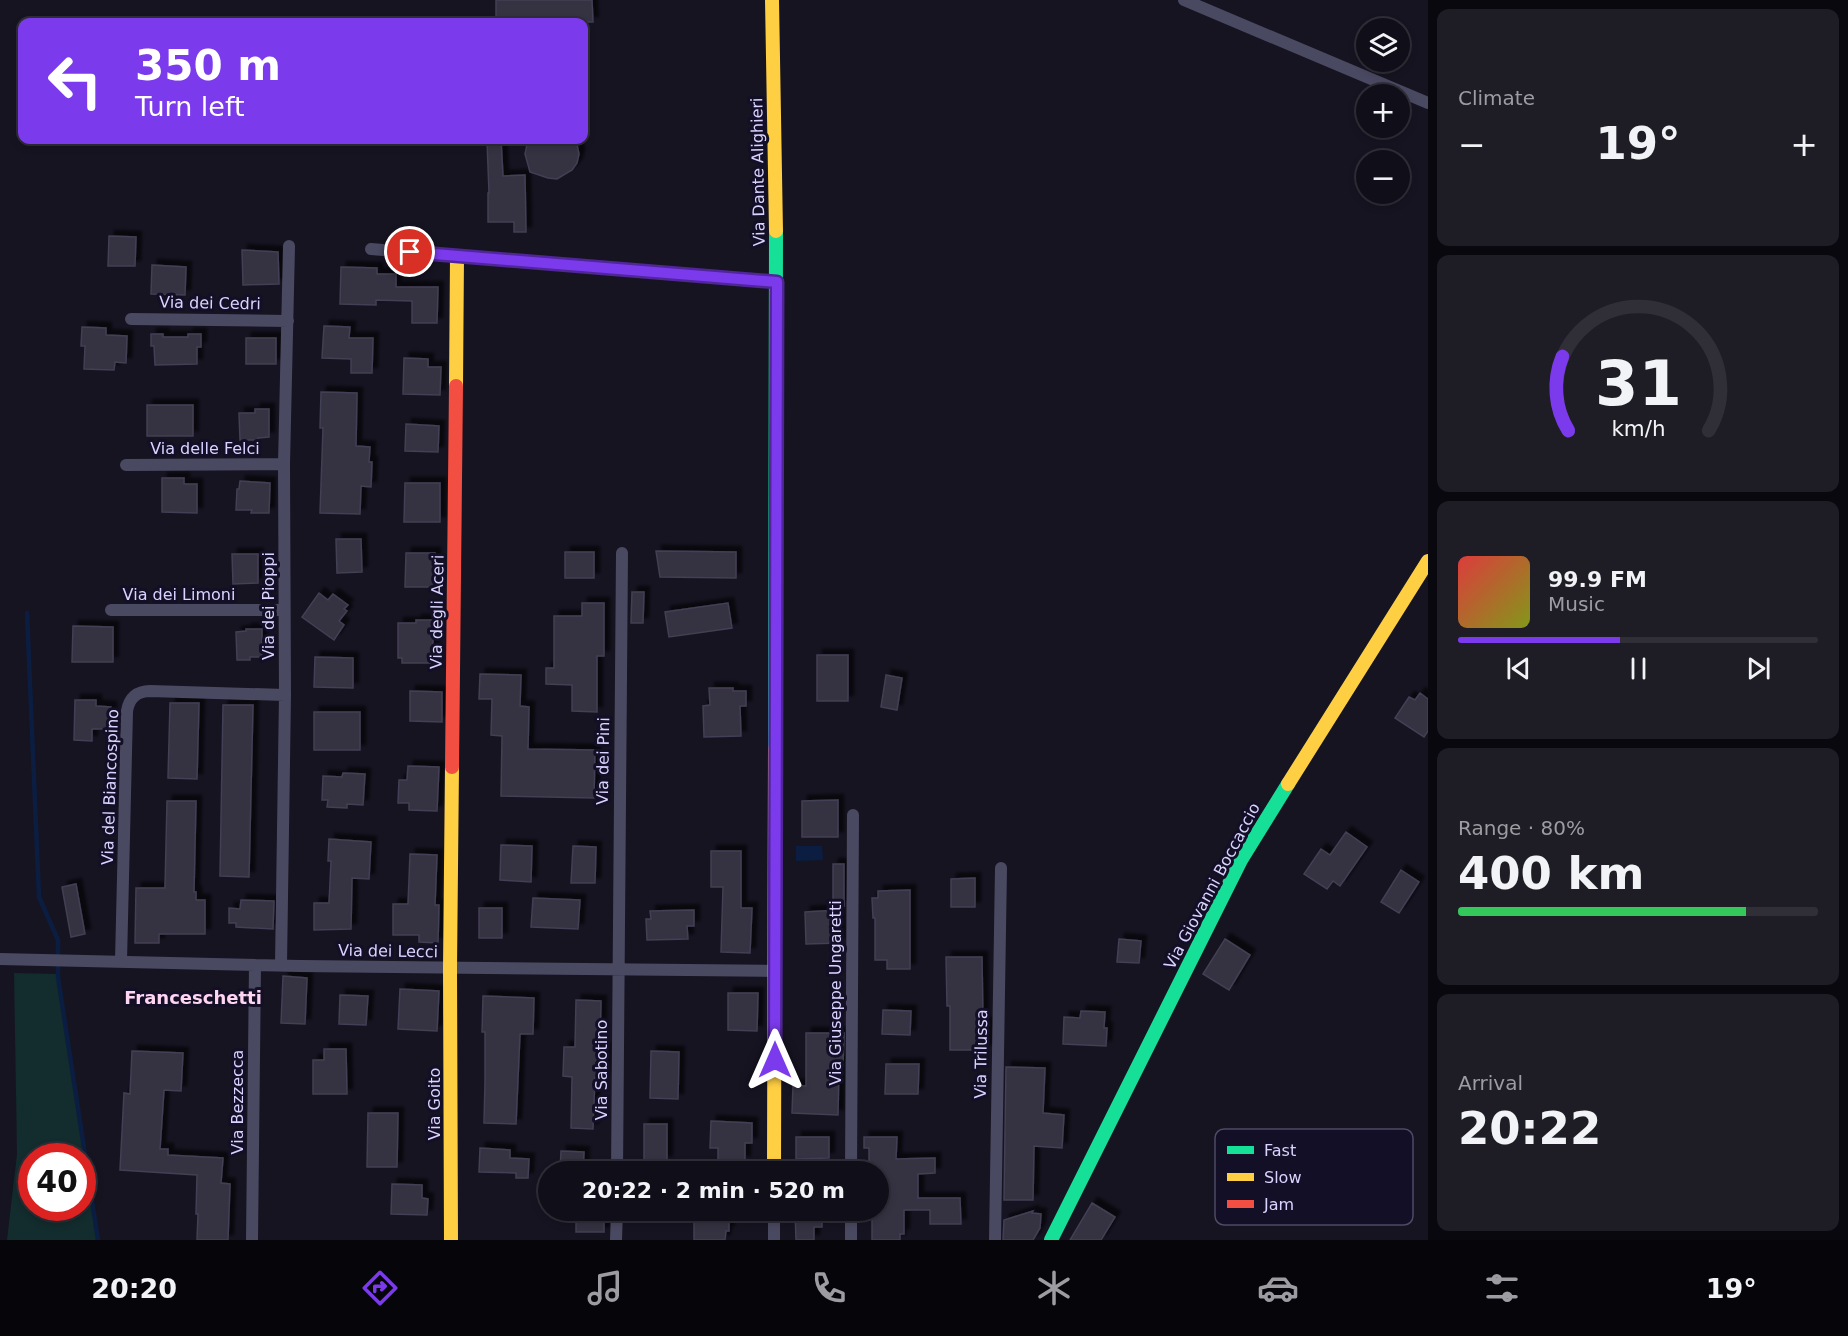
<!DOCTYPE html>
<meta charset="utf-8">
<style>
body{margin:0;font-family:"DejaVu Sans",sans-serif;background:#1e1d26;color:#f1f3f6;height:100vh;display:flex;flex-direction:column;font-size:22px;white-space:nowrap}
*{box-sizing:border-box;margin:0}
p{font-size:20px;color:#9c9ca2}
.icon{flex:none;width:33px;height:33px;fill:none;stroke:currentColor;stroke-width:2;stroke-linecap:round;stroke-linejoin:round}
.map{position:relative;flex:1;overflow:hidden}
.panel{display:flex;flex-direction:column;gap:9px;padding:9px;background:#09080e;width:420px}
.panel>*{flex:none}
.banner{position:absolute;left:18px;top:18px;width:570px;height:126px;border-radius:12px;box-shadow:0 3px 9px #0003,0 0 0 2px #302f38;background:#7c3aed;color:#fff;overflow:hidden}
.fabs{position:absolute;left:1356px;top:18px;display:grid;gap:12px}
.fabs a{display:grid;place-items:center;width:54px;height:54px;border-radius:50%;background:#100f19;box-shadow:0 3px 9px #0003,0 0 0 2px #302f38;font-size:30px}
.speed{position:absolute;left:18px;top:1143px;display:flex;gap:12px;font-size:30px;font-weight:700;text-align:center}
.speed>*{display:grid;place-content:center;width:78px;height:78px;border-radius:50%;background:#100f19;box-shadow:0 3px 9px #0003,0 0 0 2px #302f38;line-height:1}
.speed .limit{border:9px solid #d22;background:#fff;color:#111}
.pin{position:absolute;display:grid;place-items:center;width:51px;height:51px;color:#fff;margin:-26px;border:3px solid #fff;border-radius:50%;box-shadow:0 2px 6px #0007}
.me{position:absolute;width:66px;margin:-33px;rotate:0deg;stroke-linejoin:round;filter:drop-shadow(0 0 4px #0008)}
.turn{display:flex;align-items:center;gap:21px;height:126px;padding:0 18px;font-size:27px}
.turn .icon{width:78px;height:78px;stroke-width:2.5}
.turn b{display:block;font-size:42px;line-height:51px}
.big{font-size:45px;font-weight:800;line-height:1.1}
.panel .card{flex:1;display:flex;flex-direction:column;justify-content:center;gap:9px;min-width:0;padding:0 21px;border-radius:12px;background:#1e1d26}
.panel .dial{align-items:center;gap:0}
.dial svg{height:156px;overflow:visible;fill:none;stroke:#302f38;stroke-width:7;stroke-linecap:round;text-anchor:middle}
.dial text{fill:#f1f3f6;stroke:none}
.song{display:flex;align-items:center;gap:18px}
.cover{width:72px;height:72px;border-radius:9px;background:linear-gradient(135deg,hsl(0 70% 55%),hsl(70 70% 35%))}
.played{height:6px;border-radius:3px;background:linear-gradient(90deg,#7c3aed 45%,#302f38 45%)}
.keys{display:flex;justify-content:space-around;direction:ltr}
.heat{display:flex;justify-content:space-between;align-items:center;font-size:33px;direction:ltr}
.charge{height:9px;border-radius:4px;background:linear-gradient(90deg,#34c759 80%,#302f38 0)}
.trip{position:absolute;left:538px;top:1161px;width:351px;height:60px;border-radius:30px;background:#100f19;box-shadow:0 3px 9px #0003,0 0 0 2px #302f38;font-weight:800;line-height:60px;text-align:center}
.tab-bar{display:flex;height:96px;justify-content:space-around;align-items:center;background:#06060a;color:#9c9ca2}
.tab-bar .icon{width:42px;height:42px}
.tab-bar .on{color:#7c3aed}
.tab-bar b{font-size:27px;color:#f1f3f6}
main{display:flex;flex:1;min-height:0}
.map>svg:first-child{display:block}
.green{fill:#132c2d;fill-rule:evenodd}
.water{fill:#0b1e41}
.lines{fill:none;stroke-linecap:round;stroke-linejoin:round}
.stream{stroke:#0b1e41;stroke-width:4.5}
.building{fill:#343243;stroke:#433f54;stroke-width:1.5;filter:url(#shadow)}
.street{stroke:#4a4962;stroke-width:12}
.fast{stroke:#16e098;stroke-width:14}
.slow{stroke:#ffcf43;stroke-width:14}
.jam{stroke:#f24e42;stroke-width:14}
.route-casing{stroke:#51269a;stroke-width:15}
.route{stroke:#7c3aed;stroke-width:10}
.labels{text-anchor:middle;dominant-baseline:central;stroke-width:6;stroke-linejoin:round;paint-order:stroke}
.street-label{font-size:16px;fill:#d9d4ff;stroke:#130f26}
.neighbourhood-label{font-size:18px;font-weight:bold;fill:#ffd6f0;stroke:#130f26}
.key{fill:#130f26;stroke:#4e4a67;stroke-width:1.5}
.key-label{font-size:16px;fill:#d9d4ff}
</style>
<main>
<div class="map">
<svg width="1428" height="1240" viewBox="0 0 1428 1240">
<defs>
<filter id="shadow"><feDropShadow dx="5.5" dy="-5.5" stdDeviation="1.5" flood-color="#0009"/></filter>
</defs>
<rect width="100%" height="100%" fill="#161421"/>
<path class="green" d="M14,973L58,974L98,1240H7L17,1154ZM32,1156H82V1208H32Z"/>
<path class="water" d="M796,846H822L823,860L796,861Z"/>
<g class="lines">
<path class="stream" d="M27,613L39,897L58,940V977L98,1240"/>
</g>
<path class="building" d="M496,0H592L593,22H496Z
M487,140H501L503,176L525,175L526,232H514V222H488V193H489Z
M528,140H576L579,154L577,163L572,170L557,179L548,178L530,172L525,154Z
M109,236L136,237L135,266H108Z
M242,250L278,252L279,284L243,285Z
M152,265L186,267L185,295L151,294Z
M341,267L377,268V274H396V287H438L437,323H412V301L376,300V305L340,304Z
M324,326L350,327L349,338H373L372,373H351V359L322,358Z
M82,327L106,328V335L127,336L126,363L115,362L114,370L84,369L85,346H81Z
M151,334H163V337H188V334H201V347H197V364L155,365L154,346H151Z
M246,338H276V364H246Z
M404,358L428,359V367H441L440,395L403,394Z
M321,392L357,393L356,446L370,447L369,462H372L371,487L361,486L360,514L320,513L323,428H320Z
M147,405H193V436H147Z
M255,409H269V437L258,438V440H240L239,413H255Z
M406,424L439,426L438,452L405,451Z
M162,478H184V484H197V513L162,512Z
M240,481L270,483L269,513H251L252,510H236L237,489H239Z
M405,483H440V522H404Z
M336,539H361L362,572L337,573Z
M656,551L736,552V578L660,577Z
M565,552H594V578H565Z
M406,553H435L434,587H405Z
M232,554H258V583L233,584Z
M632,592H644L643,623H631Z
M319,593L328,600L333,594L348,605L344,609L347,611L339,621L344,625L334,640L302,617Z
M582,603H604V656H597V712L572,711V685L546,684V668H554V616H582Z
M728,603L732,628L669,637L665,612Z
M416,620H433V663H402V658H398V623H416Z
M73,626L113,627V662H72Z
M246,629H262V657H250V660H237L236,632L246,631Z
M817,655H848V701H817Z
M315,657L353,658V688L314,687Z
M480,674L521,675L520,706L529,707L528,749L595,750L594,798L501,796L502,736L491,735L492,699H479Z
M886,675L902,678L897,710L881,707Z
M709,688H733V691H746V706H740L741,736L704,737L703,706L710,705Z
M410,691L442,692V722L410,721Z
M1420,693L1428,699V731L1424,737L1395,718L1409,697L1415,700Z
M75,700H96V706L111,707V729H92V741L74,740Z
M170,703H199L197,779L168,778Z
M223,705H253L249,877L220,876Z
M314,712H360V750H314Z
M408,766L439,767L437,811L409,810V803H398L399,780H407Z
M343,773L365,774L363,805L347,804V808L327,807L328,800H322L323,776L342,777Z
M838,800V837H802V801Z
M167,801H196L194,892H196V900H205V934H159V943H135L136,888H165Z
M1346,832L1367,847L1340,886L1333,881L1327,889L1304,874L1321,849L1330,855Z
M329,839L371,842L369,879L352,878L351,929L314,930V903H329L331,861H328Z
M501,845L532,846L531,882L500,880Z
M573,846L596,847L595,883H571Z
M711,851H741V908H752L750,953L721,952L723,887H711Z
M410,854L437,855L435,905H439L438,943L419,942V935H393V904H408Z
M833,864H844V906H833Z
M1401,870L1419,882L1399,913L1381,902Z
M975,878V907H951V879Z
M76,884L85,934L71,937L62,887Z
M910,890V969H887V960H875V918H873L872,898H878V891Z
M533,898L580,900L578,929L531,927Z
M241,900L274,901L273,929L236,927V923H229V908L240,909Z
M479,908H502V938H479Z
M694,910V926H687L688,939L647,940L646,919H651L650,911Z
M838,910L839,943L806,944L805,912Z
M1119,939L1141,941L1139,963L1117,962Z
M1225,939L1250,955L1229,990L1203,974Z
M946,957H982L983,1023H987L986,1050H950V1006H947Z
M283,976L307,978L305,1024L281,1023Z
M400,989L439,991L437,1031L398,1029Z
M728,993H758L757,1031L728,1030Z
M340,995L368,996L366,1025L339,1024Z
M483,996L534,998L533,1034H520L516,1124L484,1123L485,1082V1032H482Z
M576,1000L601,1001L600,1048H605L604,1077H595L593,1129L571,1128L572,1077L563,1076L564,1047H575Z
M883,1010L911,1011L910,1035L882,1034Z
M1081,1011L1105,1012L1104,1028H1107L1106,1046L1063,1044L1064,1017L1080,1018Z
M806,1033H844L843,1065H839L838,1115L792,1113L793,1085L806,1086Z
M324,1049H346L347,1094H313V1060H324Z
M132,1051L183,1053L181,1091L164,1090L160,1149H168V1155L223,1158L221,1183L230,1184L228,1240H197L198,1214H196L197,1175L120,1170L124,1093L130,1094Z
M651,1051L679,1052L678,1099L650,1098Z
M886,1064H919L918,1094H885Z
M1006,1067L1045,1068L1043,1113L1064,1115L1062,1148L1034,1146L1033,1200H1004Z
M368,1113H398L397,1167H367Z
M711,1121L752,1123V1143H745V1161L718,1160V1148H710Z
M644,1124H667V1161H644Z
M796,1137H829V1158L796,1159Z
M864,1137H897L896,1159L935,1158V1173L918,1174V1198H960L961,1224H930V1210H904V1234H900V1240H872V1210H879V1172H869V1148H864Z
M480,1148L510,1150V1158L529,1159L528,1178H516V1173L479,1172Z
M561,1151L584,1152L583,1172H560Z
M392,1184L422,1185V1198L428,1199L427,1215L391,1214Z
M1092,1203L1115,1217L1101,1240H1070Z
M576,1210H604V1232H576Z
M795,1210H822V1227H814V1240H796Z
M1033,1211L1032,1213L1041,1214L1040,1228L1033,1240H1003L1004,1220Z
M694,1216H705V1219H729V1231H726L725,1240H694Z"/>
<g class="lines">
<path class="street" d="M1184,0L1428,103
M371,249L777,282
M131,319L288,321
M126,465L284,464
M111,610H283
M0,959L300,966L776,971
M121,961L127,711C129,698 137,691 150,691L285,695
M281,965L285,695L284,464L289,246
M617,1172L622,553
M851,1172L853,815
M252,1240L255,965
M616,1240L617,1210
M774,1240V1210
M851,1240V1210
M995,1240L1001,868"/>
<path class="fast" d="M775,749L776,231
M1051,1240L1241,860L1288,784"/>
<path class="slow" d="M772,0L776,231
M456,386L457,256
M1288,784L1428,561
M774,1172L775,749
M451,1240L450,968L452,767"/>
<path class="jam" d="M452,767L456,386"/>
</g>
<g class="lines">
<g class="route-casing">
<path id="route" d="M410,252L777,282L775,1060"/>
</g>
<use href="#route" class="route"/>
</g>
<g class="labels">
<g class="street-label">
<text transform="translate(758 172) rotate(-91)">Via Dante Alighieri</text>
<text transform="translate(210 303) rotate(1)">Via dei Cedri</text>
<text x="205" y="448">Via delle Felci</text>
<text x="179" y="594">Via dei Limoni</text>
<text transform="translate(268 606) rotate(-90)">Via dei Pioppi</text>
<text transform="translate(437 612) rotate(-89)">Via degli Aceri</text>
<text transform="translate(603 761) rotate(-89)">Via dei Pini</text>
<text transform="translate(110 787) rotate(-88)">Via del Biancospino</text>
<text transform="translate(1212 886) rotate(-62)">Via Giovanni Boccaccio</text>
<text transform="translate(388 951) rotate(1)">Via dei Lecci</text>
<text transform="translate(835 993) rotate(-90)">Via Giuseppe Ungaretti</text>
<text transform="translate(981 1054) rotate(-89)">Via Trilussa</text>
<text transform="translate(601 1070) rotate(-90)">Via Sabotino</text>
<text transform="translate(237 1102) rotate(-90)">Via Bezzecca</text>
<text transform="translate(434 1104) rotate(-90)">Via Goito</text>
</g>
<g class="neighbourhood-label">
<text x="193" y="997">Franceschetti</text>
</g>
</g>
<rect x="1215" y="1129" width="198" height="96" rx="9" class="key"/>
<rect x="1227" y="1146" width="27" height="8" fill="#16e098"/>
<rect x="1227" y="1173" width="27" height="8" fill="#ffcf43"/>
<rect x="1227" y="1200" width="27" height="8" fill="#f24e42"/>
<g class="key-label">
<text x="1264" y="1156">Fast</text>
<text x="1264" y="1183">Slow</text>
<text x="1264" y="1210">Jam</text>
</g>
</svg>
<div class="fabs">
<a><svg class="icon" aria-label="layers" viewBox="0 0 24 24"><path d="M12 4l9 5-9 5-9-5zM3 14l9 5 9-5"/></svg></a>
<a>+</a>
<a>−</a>
</div>
<div class="speed"><div class="limit">40</div></div>
<div class="pin" style="left:410px;top:252px;background:#d93025"><svg class="icon" aria-label="arrive" viewBox="0 0 24 24"><path d="M6 21V4h12l-3 4 3 4H6"/></svg></div>
<svg class="me" style="left:775px;top:1060px" viewBox="-20 -20 40 40"><path d="M0-17L14 15 0 8-14 15z" fill="#7c3aed" stroke="#fff" stroke-width="4"/></svg>
<div class="trip">20:22 · 2 min · 520 m</div>
<div class="banner">
<div class="turn"><svg class="icon" aria-label="left" viewBox="0 0 24 24"><path d="M17 20v-9H6M10 6l-5 5 5 5"/></svg><div><b>350 m</b>Turn left</div></div>
</div>
</div>
<section class="panel">
<div class="card"><p>Climate</p>
<div class="heat"><a>−</a><b class="big">19°</b><a>+</a></div>
</div>
<div class="card dial"><svg viewBox="0 0 100 80">
<path d="M14 69A42 42 0 1 1 86 69"/>
<path d="M14 69A42 42 0 0 1 11 31" stroke="#7c3aed"/>
<text x="50" y="56" font-size="32" font-weight="700">31</text>
<text x="50" y="72" font-size="11">km/h</text>
</svg></div>
<div class="card">
<div class="song"><i class="cover"></i><div><b>99.9 FM</b><p>Music</p></div></div>
<div class="played"></div>
<div class="keys"><svg class="icon" aria-label="previous" viewBox="0 0 24 24"><path d="M18 5L8 12l10 7zM5 5v14"/></svg><svg class="icon" aria-label="pause" viewBox="0 0 24 24"><path d="M8 5v14M16 5v14"/></svg><svg class="icon" aria-label="next" viewBox="0 0 24 24"><path d="M6 5l10 7-10 7zM19 5v14"/></svg></div>
</div>
<div class="card"><p>Range · 80%</p><b class="big">400 km</b><div class="charge"></div></div>
<div class="card"><p>Arrival</p><b class="big">20:22</b></div>
</section>
</main>
<nav class="tab-bar">
<b>20:20</b>
<svg class="icon on" aria-label="directions" viewBox="0 0 24 24"><path d="M12 3l9 9-9 9-9-9zM9 14v-3h6M13 9l2 2-2 2"/></svg>
<svg class="icon" aria-label="music" viewBox="0 0 24 24"><path d="M9 18V5l10-2v13"/><circle cx="6" cy="18" r="3"/><circle cx="16" cy="16" r="3"/></svg>
<svg class="icon" aria-label="phone" viewBox="0 0 24 24"><path d="M5 4h4l2 5-3 2q2 4 5 5l2-3 5 2v4C11 20 4 13 5 4z"/></svg>
<svg class="icon" aria-label="climate" viewBox="0 0 24 24"><path d="M12 3v18M4 7l16 10M4 17L20 7"/></svg>
<svg class="icon" aria-label="car" viewBox="0 0 24 24"><path d="M5 17H2v-5l4-1 3-4h7l3 4 3 1v5h-3M9 17h6M6 11h13"/><circle cx="7" cy="17" r="2"/><circle cx="17" cy="17" r="2"/></svg>
<svg class="icon" aria-label="filters" viewBox="0 0 24 24"><path d="M4 7h16M4 17h16"/><circle cx="9" cy="7" r="2"/><circle cx="15" cy="17" r="2"/></svg>
<b>19°</b>
</nav>
